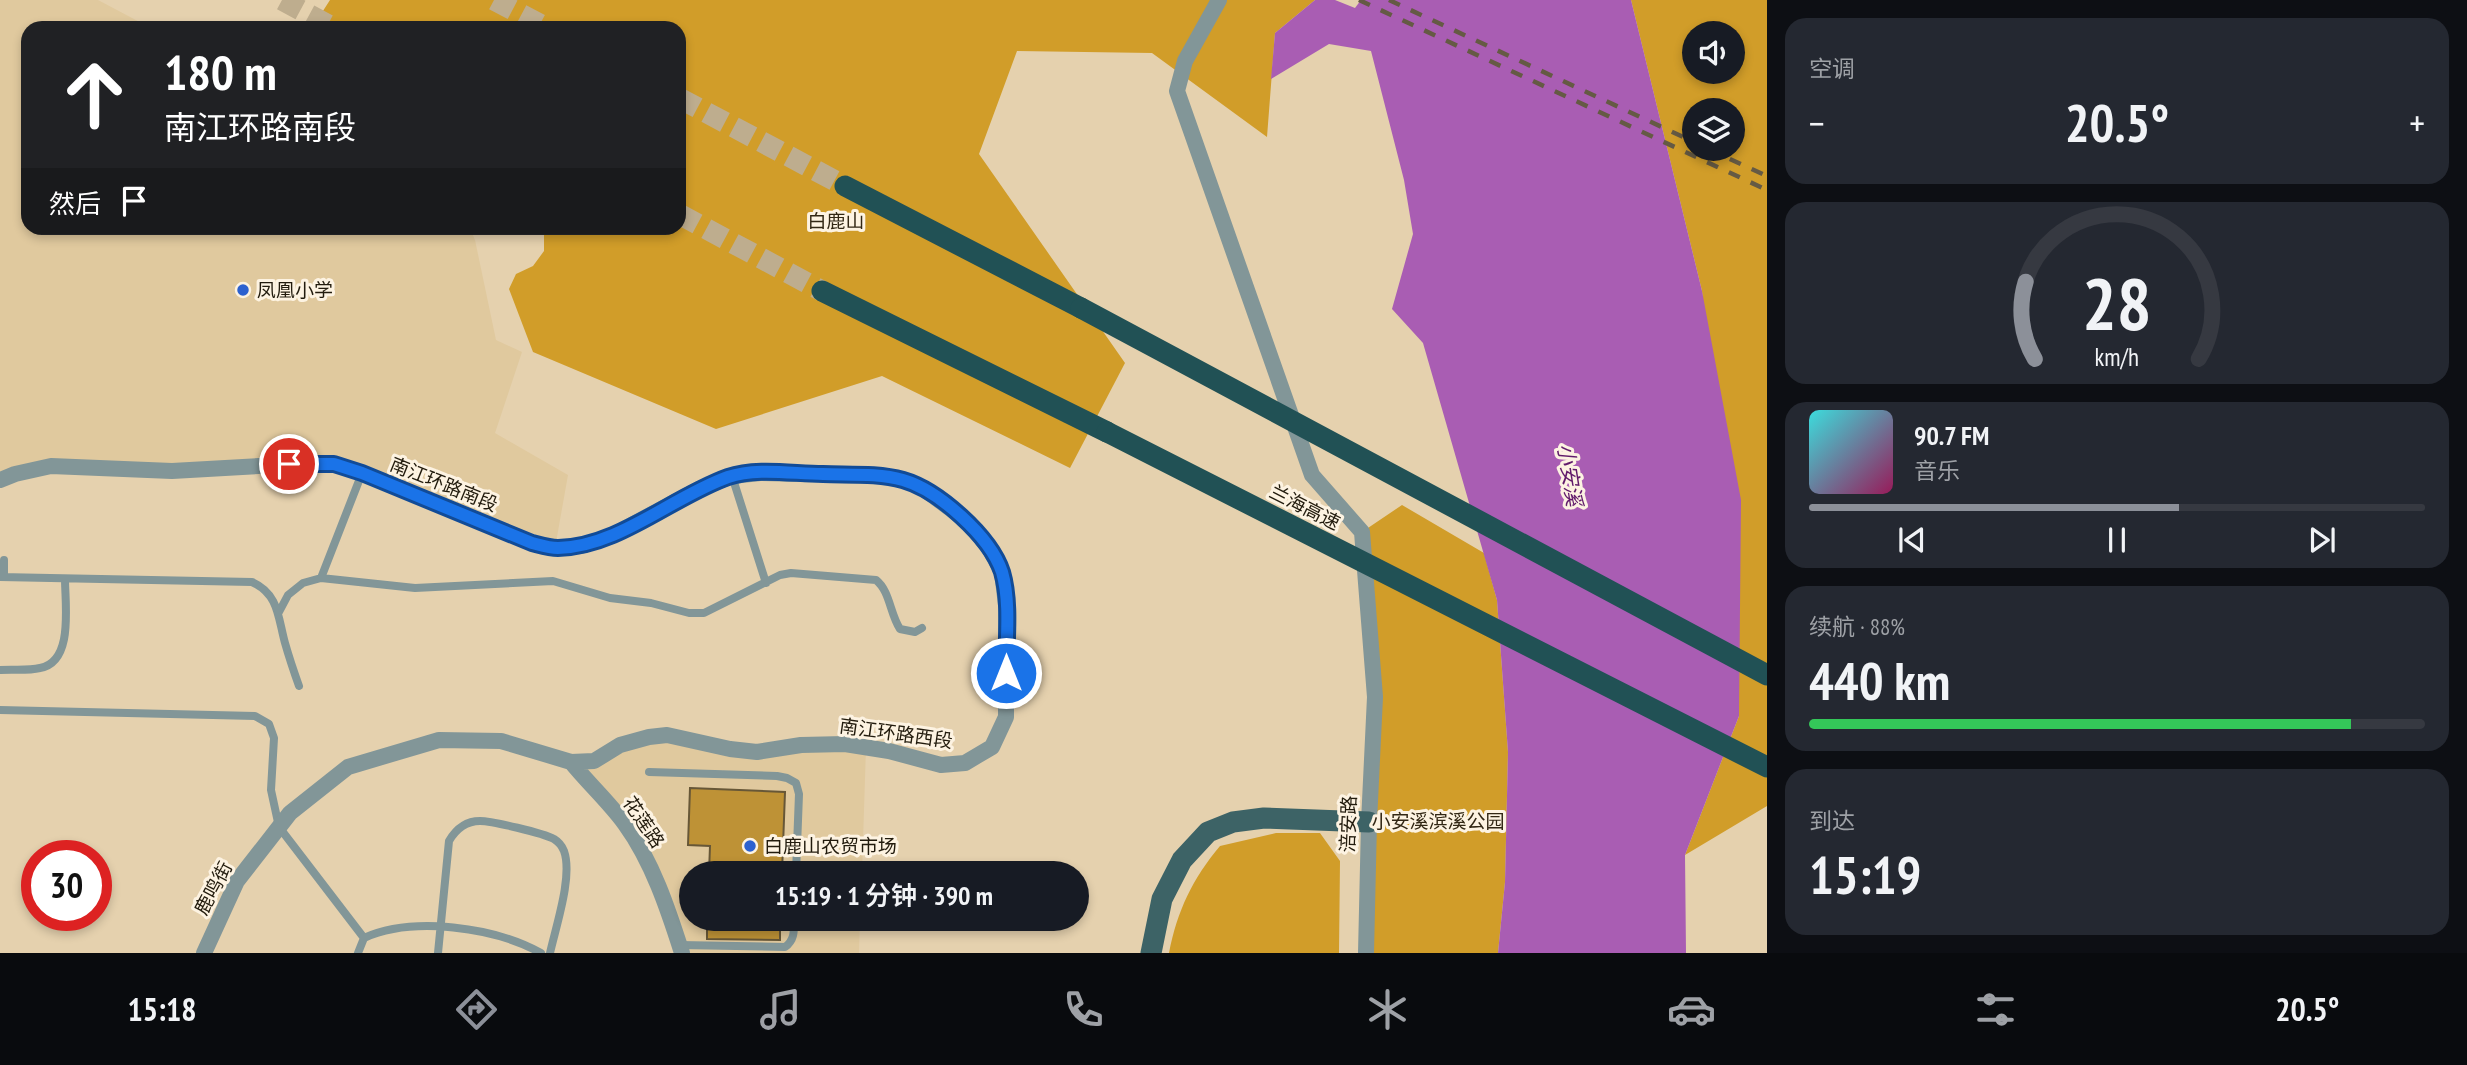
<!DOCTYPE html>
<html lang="zh">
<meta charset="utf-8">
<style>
body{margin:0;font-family:"PT Sans Narrow","Noto Sans SC",sans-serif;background:#242831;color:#f1f3f6;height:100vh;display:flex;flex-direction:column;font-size:26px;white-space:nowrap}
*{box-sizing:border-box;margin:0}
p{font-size:23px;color:#9ea1a6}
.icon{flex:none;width:38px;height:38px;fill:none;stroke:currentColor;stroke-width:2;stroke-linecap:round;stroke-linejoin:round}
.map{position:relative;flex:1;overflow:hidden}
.sheet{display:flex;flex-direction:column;gap:18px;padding:18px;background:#0d0f14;width:700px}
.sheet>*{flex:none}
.guide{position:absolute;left:21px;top:21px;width:665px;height:214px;border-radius:21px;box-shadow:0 4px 10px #0003;background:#202124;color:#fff;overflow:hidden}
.tools{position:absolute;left:1682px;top:21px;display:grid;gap:14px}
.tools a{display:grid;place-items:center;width:63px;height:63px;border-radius:50%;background:#171b24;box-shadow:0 4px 10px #0003;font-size:35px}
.speed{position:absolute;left:21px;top:840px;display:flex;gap:14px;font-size:35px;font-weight:700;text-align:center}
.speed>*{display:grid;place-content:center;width:91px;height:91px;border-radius:50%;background:#171b24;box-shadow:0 4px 10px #0003;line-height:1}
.speed .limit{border:10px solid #d22;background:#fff;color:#111}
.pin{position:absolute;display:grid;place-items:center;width:60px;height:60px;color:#fff;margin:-30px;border:4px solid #fff;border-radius:50%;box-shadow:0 2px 7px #0007}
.me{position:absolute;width:77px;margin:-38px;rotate:0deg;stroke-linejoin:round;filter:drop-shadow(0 0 5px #0008)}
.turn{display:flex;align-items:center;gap:24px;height:147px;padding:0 28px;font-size:32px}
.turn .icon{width:91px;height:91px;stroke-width:2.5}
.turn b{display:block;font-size:49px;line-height:60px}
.then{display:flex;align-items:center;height:66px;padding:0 28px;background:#0003;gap:14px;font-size:26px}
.big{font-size:52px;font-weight:600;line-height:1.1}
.sheet .card{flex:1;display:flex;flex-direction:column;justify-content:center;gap:10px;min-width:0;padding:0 24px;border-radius:21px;background:#242831}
.sheet .dial{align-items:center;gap:0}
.dial svg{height:182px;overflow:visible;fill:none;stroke:#363941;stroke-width:7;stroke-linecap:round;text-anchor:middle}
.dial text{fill:#f1f3f6;stroke:none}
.song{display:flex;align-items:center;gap:21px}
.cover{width:84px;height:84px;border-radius:10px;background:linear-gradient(135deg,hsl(180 70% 55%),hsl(330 70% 35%))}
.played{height:7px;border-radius:4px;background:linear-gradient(90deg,#8c9099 60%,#363941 60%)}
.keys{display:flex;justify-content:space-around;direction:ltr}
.heat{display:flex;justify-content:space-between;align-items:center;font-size:38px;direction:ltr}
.charge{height:10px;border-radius:5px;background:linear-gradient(90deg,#34c759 88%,#363941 0)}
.trip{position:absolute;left:679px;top:861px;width:410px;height:70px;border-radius:35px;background:#171b24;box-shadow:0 4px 10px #0003;font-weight:600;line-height:70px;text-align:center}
.menu{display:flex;height:112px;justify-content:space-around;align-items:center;background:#090b0e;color:#9ea1a6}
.menu .icon{width:49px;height:49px}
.menu .active{color:#8c9099}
.menu b{font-size:32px;color:#f1f3f6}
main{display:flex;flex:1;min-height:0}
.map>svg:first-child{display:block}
.built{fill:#e0c99e}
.green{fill:#d19d29;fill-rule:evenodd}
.water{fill:#a95db3}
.building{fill:#be9236;stroke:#675737;stroke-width:2}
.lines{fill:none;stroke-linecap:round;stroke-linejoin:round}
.highway-tunnel{stroke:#bead8e;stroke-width:21;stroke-dasharray:21 10;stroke-linecap:butt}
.lane{stroke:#829698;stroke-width:8}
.street{stroke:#829698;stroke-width:16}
.primary{stroke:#3d6366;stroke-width:21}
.highway{stroke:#215155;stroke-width:21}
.rail{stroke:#655a44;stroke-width:4.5;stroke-dasharray:12 12;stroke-linecap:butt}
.highway-bridge{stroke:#215155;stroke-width:21}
.route-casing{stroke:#114b97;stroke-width:18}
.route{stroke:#1a73e8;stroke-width:12}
.poi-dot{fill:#2c61cf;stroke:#fdf3e2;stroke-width:2.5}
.labels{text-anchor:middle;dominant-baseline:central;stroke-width:6;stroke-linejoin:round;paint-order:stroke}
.park-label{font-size:19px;fill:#322714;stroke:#fdf3e2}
.poi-label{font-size:19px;fill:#221b0d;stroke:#fdf3e2;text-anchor:start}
.street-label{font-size:19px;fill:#221b0d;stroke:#fdf3e2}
.water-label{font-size:21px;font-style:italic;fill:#611b6b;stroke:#fdf3e2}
</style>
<main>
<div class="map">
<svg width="1767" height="953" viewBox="0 0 1767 953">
<rect width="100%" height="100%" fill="#e5d1ae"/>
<path class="built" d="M0,0H98L151,28H28V228H470L475,240L496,340L522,352L495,433L568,475L555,548L334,464L51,466L0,480Z
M649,737L730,749L866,747L862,873H691V919H860L859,953H682L650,868L571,762Z"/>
<path class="green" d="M330,0H1315L1275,33L1267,137L1152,53L1017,51L979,154L1125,363L1070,468L882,376L716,429L533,352L509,289L516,274L533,266L544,251V235L537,228H679V28H312Z
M1631,0H1767V806L1685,855L1739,716L1702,291ZM1694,33H1732V72H1694ZM1694,110H1732V149H1694Z
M1402,505L1484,553L1497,600L1508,752L1505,882L1498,953H1366L1375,697L1362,532Z
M1276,833H1320L1340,861L1339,953H1169C1177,911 1193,878 1220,846Z"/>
<path class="water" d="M1315,0H1335L1355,8L1361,0H1631L1702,291L1741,500L1739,716L1685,855L1686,953H1498L1505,882L1508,752L1497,600L1423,343L1392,309L1413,234L1404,180L1371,51L1329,44L1271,79L1275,33Z"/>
<path class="building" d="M690,788L785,792L782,873H709L710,846L688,845Z
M707,919H780V940L707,939Z"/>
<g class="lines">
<path class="highway-tunnel" d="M282,0L334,28
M494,0L547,28
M679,98L845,186
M679,214L822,291"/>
<path class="lane" d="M732,476L766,583
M0,577L252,582C279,594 278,618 285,643C289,657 294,672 299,686
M4,577V560
M321,578L362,473
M279,612L288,595L303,583L321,578L415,588L553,581L610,598L651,603L689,613H704L780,575L791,573L876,580C890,591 890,614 900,629L915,632L922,628
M0,670C13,669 27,671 40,668C74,662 65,605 65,579
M0,710L255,716L269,724L274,738L271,790L279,827L364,938
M649,772L777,776L787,778L796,783L799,794L796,873
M680,945L785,947C795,940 794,930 794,919
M358,953L364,938C413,916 494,927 541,953
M438,953L449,841C456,829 465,821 480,821C492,821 543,833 554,839C559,842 562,846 564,851C573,876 556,926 550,953"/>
<path class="street" d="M1219,0L1185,61L1177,91L1312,475L1362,532L1375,697L1369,822L1366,953
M0,480L15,474L51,466L172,471L312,463L334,464L362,473L532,543L555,548L581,546L609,537L699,489L732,476L760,473L882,476L904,480L924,489L967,521L989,548L1002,572L1006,605V717L992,747L965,763L941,765L889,751L845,744L801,745L757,752L730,749L667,735L649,737L620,745L594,761L571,762L501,741L439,740L348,767L290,813L237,881L204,953
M571,762C588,783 609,802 625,824C652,861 668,909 682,953"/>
<path class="primary" d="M1151,953L1162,899L1182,860L1208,832L1233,822L1264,818L1369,822"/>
<path class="highway" d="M845,186L1081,308
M822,291L1107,432"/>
<path class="rail" d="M1359,0L1767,190
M1389,0L1694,142
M1708,149L1767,176"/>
<path class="highway-bridge" d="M1081,308L1767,675
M1107,432L1767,767"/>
</g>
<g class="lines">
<g class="route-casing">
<path id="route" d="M289,464H334L362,473L532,543C540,545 549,548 558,548C618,547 672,497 728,477C757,467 794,474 823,474C849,475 878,473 903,480C938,490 990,536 1002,572C1011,603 1006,641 1006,673"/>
</g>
<use href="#route" class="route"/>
</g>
<g class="poi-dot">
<circle cx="243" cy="290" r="7"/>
<circle cx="750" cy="846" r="7"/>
</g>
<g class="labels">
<g class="park-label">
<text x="836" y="221">白鹿山</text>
<text x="1438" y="821">小安溪滨溪公园</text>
</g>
<g class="poi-label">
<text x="257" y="290">凤凰小学</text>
<text x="764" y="846">白鹿山农贸市场</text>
</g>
<g class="street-label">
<text transform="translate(444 484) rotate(22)">南江环路南段</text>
<text transform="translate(1305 507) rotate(27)">兰海高速</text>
<text transform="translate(896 733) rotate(8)">南江环路西段</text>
<text transform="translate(644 822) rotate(56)">花莲路</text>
<text transform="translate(1348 824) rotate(-88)">涪安路</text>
<text transform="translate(213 888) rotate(-62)">鹿鸣街</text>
</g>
<g class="water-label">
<text transform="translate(1570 475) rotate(81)">小安溪</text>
</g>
</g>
</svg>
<div class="tools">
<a><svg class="icon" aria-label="sound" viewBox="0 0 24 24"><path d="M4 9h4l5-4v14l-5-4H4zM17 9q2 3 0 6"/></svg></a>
<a><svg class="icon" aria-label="layers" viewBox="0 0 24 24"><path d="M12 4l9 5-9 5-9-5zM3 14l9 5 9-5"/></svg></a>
</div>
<div class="speed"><div class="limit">30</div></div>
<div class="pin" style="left:289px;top:464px;background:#d93025"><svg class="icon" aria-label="arrive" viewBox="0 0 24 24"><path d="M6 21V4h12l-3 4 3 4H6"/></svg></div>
<svg class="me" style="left:1006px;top:673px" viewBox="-20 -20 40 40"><circle r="17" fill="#1a73e8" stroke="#fff" stroke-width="3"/><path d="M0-11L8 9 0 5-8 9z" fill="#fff"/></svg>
<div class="trip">15:19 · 1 分钟 · 390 m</div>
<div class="guide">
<div class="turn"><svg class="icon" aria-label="ahead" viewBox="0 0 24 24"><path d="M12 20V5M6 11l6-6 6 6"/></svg><div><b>180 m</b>南江环路南段</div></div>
<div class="then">然后<svg class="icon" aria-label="arrive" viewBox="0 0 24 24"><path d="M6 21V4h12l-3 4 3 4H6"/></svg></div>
</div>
</div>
<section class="sheet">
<div class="card"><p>空调</p>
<div class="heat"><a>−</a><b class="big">20.5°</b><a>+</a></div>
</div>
<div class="card dial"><svg viewBox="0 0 100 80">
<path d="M14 69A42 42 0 1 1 86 69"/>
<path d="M14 69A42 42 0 0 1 10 35" stroke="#8c9099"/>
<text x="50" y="56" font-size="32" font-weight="700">28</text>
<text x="50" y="72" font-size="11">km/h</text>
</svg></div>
<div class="card">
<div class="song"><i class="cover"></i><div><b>90.7 FM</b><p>音乐</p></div></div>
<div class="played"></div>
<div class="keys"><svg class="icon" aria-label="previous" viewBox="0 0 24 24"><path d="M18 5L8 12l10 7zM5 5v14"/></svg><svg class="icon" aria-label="pause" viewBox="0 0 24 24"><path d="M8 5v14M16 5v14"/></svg><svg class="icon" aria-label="next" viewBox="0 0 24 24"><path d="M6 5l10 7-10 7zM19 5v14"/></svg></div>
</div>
<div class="card"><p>续航 · 88%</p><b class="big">440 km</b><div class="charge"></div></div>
<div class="card"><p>到达</p><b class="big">15:19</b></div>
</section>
</main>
<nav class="menu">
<b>15:18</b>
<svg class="icon active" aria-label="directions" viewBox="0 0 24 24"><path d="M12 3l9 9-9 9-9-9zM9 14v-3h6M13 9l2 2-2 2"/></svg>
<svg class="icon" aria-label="music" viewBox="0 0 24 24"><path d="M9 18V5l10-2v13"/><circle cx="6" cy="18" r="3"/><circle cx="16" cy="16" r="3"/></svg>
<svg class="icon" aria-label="phone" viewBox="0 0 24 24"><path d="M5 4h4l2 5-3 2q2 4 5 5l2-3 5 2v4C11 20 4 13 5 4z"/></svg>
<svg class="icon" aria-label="climate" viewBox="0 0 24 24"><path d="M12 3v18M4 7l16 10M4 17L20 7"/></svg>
<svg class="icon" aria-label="car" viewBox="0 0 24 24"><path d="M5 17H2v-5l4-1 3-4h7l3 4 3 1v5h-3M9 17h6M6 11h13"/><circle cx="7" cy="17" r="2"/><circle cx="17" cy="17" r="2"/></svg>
<svg class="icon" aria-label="filters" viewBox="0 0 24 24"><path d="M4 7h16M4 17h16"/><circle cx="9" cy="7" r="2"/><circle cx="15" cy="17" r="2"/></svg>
<b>20.5°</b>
</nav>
